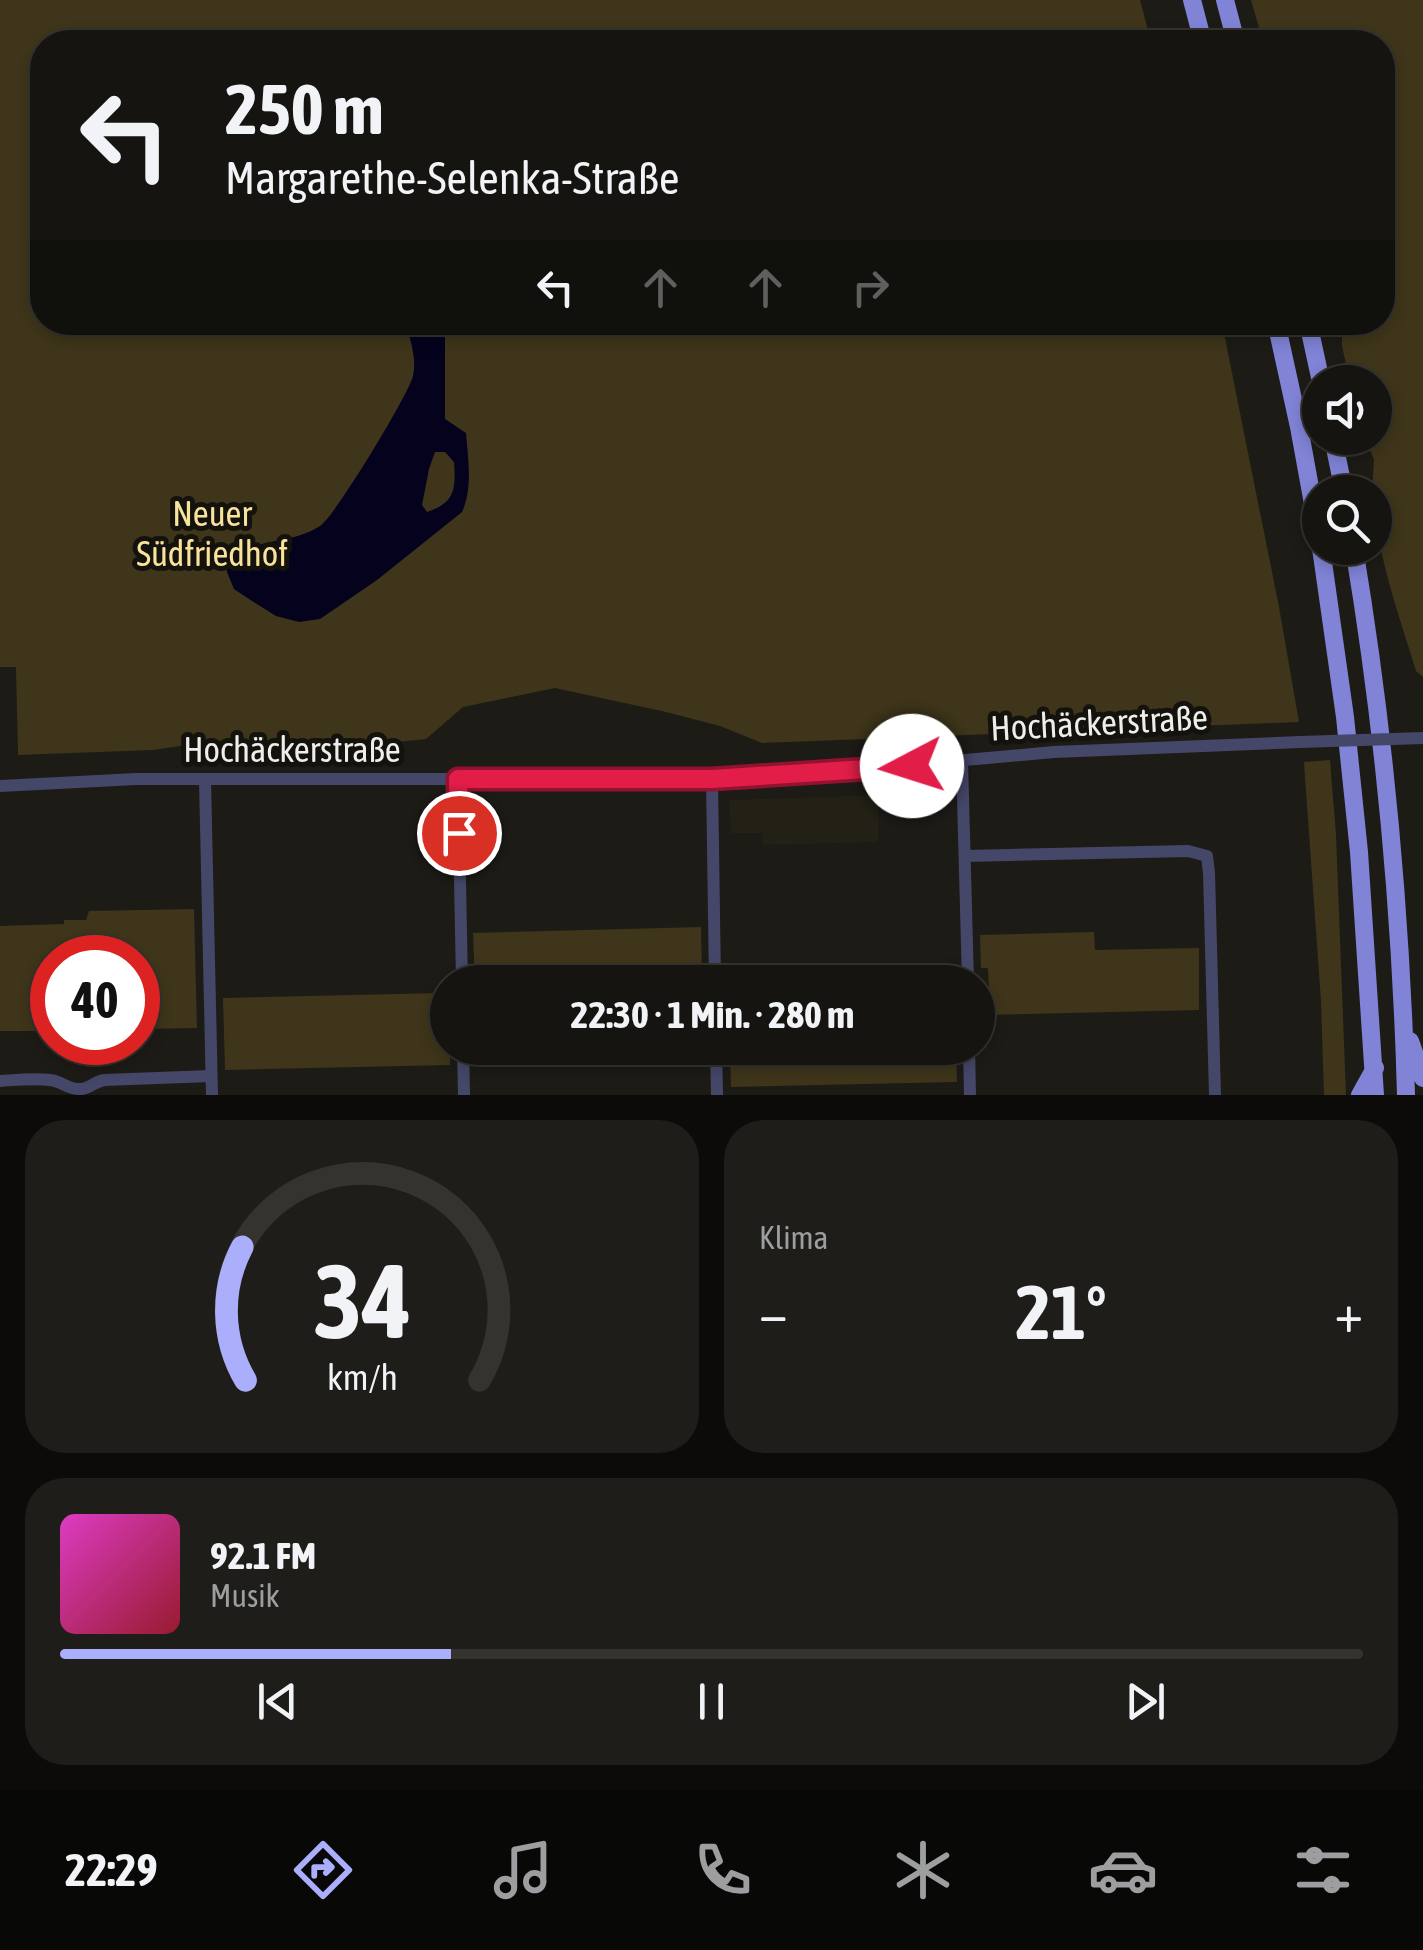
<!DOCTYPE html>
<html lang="de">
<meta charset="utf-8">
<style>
body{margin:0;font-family:"Asap Condensed",sans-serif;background:#1e1d19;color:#f1f3f6;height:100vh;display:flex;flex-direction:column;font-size:38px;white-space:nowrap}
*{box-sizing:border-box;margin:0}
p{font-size:32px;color:#9d9e9f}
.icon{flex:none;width:55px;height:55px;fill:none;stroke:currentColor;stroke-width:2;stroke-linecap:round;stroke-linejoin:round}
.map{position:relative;height:1095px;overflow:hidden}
.side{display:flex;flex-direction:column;gap:25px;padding:25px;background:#0c0b09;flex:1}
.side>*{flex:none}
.banner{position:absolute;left:30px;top:30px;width:1365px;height:305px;border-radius:40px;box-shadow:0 5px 15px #0003,0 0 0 2px #343330;background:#151410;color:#f1f3f6;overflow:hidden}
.controls{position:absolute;left:1302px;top:365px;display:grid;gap:20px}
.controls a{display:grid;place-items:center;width:90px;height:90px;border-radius:50%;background:#151410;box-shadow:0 5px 15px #0003,0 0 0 2px #343330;font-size:50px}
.speed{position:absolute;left:30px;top:935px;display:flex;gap:20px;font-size:50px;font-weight:700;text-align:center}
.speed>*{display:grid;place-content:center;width:130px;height:130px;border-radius:50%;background:#151410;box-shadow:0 5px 15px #0003,0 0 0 2px #343330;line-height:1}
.speed .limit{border:15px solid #d22;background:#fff;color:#111}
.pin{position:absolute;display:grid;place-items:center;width:85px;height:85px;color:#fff;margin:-42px;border:5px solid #fff;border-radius:50%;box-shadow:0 2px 10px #0007}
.me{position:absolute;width:110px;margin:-55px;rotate:265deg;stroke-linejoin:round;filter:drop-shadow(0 0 8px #0008)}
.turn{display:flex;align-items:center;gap:35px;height:210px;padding:0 30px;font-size:45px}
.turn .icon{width:130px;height:130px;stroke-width:2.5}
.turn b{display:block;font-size:70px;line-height:85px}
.lanes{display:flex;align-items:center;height:95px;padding:0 30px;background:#0003;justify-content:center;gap:50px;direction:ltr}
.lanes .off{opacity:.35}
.big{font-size:75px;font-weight:700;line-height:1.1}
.side .widget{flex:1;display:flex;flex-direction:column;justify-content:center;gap:15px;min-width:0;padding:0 35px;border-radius:40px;background:#1e1d19}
.side .dial{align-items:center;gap:0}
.dial svg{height:260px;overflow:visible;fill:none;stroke:#343330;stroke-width:7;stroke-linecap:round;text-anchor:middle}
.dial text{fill:#f1f3f6;stroke:none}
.song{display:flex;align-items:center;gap:30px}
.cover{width:120px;height:120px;border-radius:15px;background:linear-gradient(135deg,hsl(310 70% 55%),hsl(350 70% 35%))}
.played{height:10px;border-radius:5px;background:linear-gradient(90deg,#abaffb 30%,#343330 30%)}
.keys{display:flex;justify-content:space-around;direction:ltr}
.heat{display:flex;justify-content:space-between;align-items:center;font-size:55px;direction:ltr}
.side .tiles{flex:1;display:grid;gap:25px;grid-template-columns:1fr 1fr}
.widget:last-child{grid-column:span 2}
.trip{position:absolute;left:430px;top:965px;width:565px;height:100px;border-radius:50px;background:#151410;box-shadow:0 5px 15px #0003,0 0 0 2px #343330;font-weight:700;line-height:100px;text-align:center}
.tab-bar{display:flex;height:160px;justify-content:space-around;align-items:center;background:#080806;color:#9d9e9f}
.tab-bar .icon{width:70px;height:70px}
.tab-bar .active{color:#abaffb}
.tab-bar b{font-size:45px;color:#f1f3f6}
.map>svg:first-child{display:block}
.built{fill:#232015}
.green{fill:#3e351a}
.water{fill:#05021e;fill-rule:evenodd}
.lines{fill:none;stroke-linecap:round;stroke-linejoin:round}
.minor{stroke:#454768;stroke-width:12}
.highway{stroke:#8083d6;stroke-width:18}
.minor-bridge{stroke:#454768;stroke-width:12}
.route-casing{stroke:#92132f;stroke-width:25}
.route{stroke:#e11d48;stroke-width:18}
.labels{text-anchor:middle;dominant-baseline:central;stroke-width:10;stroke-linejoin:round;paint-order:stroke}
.park-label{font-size:35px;fill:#f9e29b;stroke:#13120d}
.street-label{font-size:35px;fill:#efeeeb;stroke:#13120d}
</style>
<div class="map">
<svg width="1423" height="1095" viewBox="0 0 1423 1095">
<rect width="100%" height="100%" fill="#1c1b16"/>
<path class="built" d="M878,795V842L763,845L762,833H731L729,800Z"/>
<path class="green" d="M0,0H1140L1151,42H42V322L1222,323L1279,607L1299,722L762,743L720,726L666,712L555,688L463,707L426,739L387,743L194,744L153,750L18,755L16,667H0Z
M1251,0H1423V677L1416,671C1399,614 1375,553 1375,492H1372L1374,459L1364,438H1375V382H1350L1342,346V323L1382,322V42H1263Z
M1330,760L1336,835L1346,1095H1324L1321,1001L1305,777L1304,762Z
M194,909L197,1028L138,1029V958H52V1031H0V926L64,924V920H86L89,911Z
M701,927L702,982H475L473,933Z
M1094,932L1095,950L1199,948V1010L981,1015V995L989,994L988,968H981L980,935Z
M949,973V982H735V978Z
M441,993V1006H447L448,1048H450V1065L225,1070L223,998Z
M730,1048H956L957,1082L731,1087Z"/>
<path class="water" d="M406,323H453L451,325L445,324V419L466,433C468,459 473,488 462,512L377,580L320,619L299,622L276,616L249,599L234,589L227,572V560C256,537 291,545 320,526C334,518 409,394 413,376C417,359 410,339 406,323ZM435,452H445L454,462C456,489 455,503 427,512L422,505L429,469Z"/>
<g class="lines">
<path class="minor" d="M962,761L968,982
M458,779L462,982
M712,779L715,982
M205,780L212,1095
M0,786L136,779H712L865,769L1054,752L1300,742
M965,856L1188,851L1207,856L1209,873L1215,1095
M463,1048L464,1095
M716,1048L717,1095
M969,1048L970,1095
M0,1081C16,1080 34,1078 50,1080C62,1081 68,1090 81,1089C90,1088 94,1082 104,1080L211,1076"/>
<path class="highway" d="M1192,0L1203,42
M1225,0L1236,42
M1276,322L1299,427L1320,542
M1308,322L1321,382
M1333,438L1344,492
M1321,548L1345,717L1359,852L1375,1095
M1354,548C1384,728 1401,912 1406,1095
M1410,1041L1423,1078
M1360,1095L1375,1068"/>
<path class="minor-bridge" d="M1300,742L1423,738"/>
</g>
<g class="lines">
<g class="route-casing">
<path id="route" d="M459,833L458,779H712L912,766"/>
</g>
<use href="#route" class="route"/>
</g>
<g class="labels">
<g class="park-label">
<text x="212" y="513">Neuer<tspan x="212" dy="40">Südfriedhof</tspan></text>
</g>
<g class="street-label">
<text transform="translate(1099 722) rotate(-3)">Hochäckerstraße</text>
<text x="292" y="749">Hochäckerstraße</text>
</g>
</g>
</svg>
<div class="controls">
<a><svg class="icon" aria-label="sound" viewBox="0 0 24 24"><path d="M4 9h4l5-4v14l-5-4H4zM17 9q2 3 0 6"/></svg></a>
<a><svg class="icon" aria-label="search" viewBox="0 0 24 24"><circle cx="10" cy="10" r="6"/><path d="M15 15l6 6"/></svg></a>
</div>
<div class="speed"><div class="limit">40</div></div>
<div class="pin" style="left:459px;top:833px;background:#d93025"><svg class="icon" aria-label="arrive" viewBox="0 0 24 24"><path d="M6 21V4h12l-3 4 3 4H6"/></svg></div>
<svg class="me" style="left:912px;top:766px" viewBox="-20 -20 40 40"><circle r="19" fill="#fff"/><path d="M0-13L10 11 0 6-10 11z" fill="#e11d48"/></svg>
<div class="trip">22:30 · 1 Min. · 280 m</div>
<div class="banner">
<div class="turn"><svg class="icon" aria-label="left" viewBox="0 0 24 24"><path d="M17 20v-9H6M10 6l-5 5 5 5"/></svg><div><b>250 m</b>Margarethe-Selenka-Straße</div></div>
<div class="lanes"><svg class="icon" aria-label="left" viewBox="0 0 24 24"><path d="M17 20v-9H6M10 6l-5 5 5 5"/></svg><svg class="icon off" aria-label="ahead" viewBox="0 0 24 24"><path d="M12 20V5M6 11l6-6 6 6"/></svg><svg class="icon off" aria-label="ahead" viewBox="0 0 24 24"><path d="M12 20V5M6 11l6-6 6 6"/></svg><svg class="icon off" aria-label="right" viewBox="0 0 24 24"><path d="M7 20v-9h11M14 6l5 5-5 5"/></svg></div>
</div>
</div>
<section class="side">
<div class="tiles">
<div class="widget dial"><svg viewBox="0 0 100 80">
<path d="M14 69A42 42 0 1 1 86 69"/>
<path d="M14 69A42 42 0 0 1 13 28" stroke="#abaffb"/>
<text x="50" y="56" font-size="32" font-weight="700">34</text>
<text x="50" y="72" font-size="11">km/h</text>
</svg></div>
<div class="widget"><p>Klima</p>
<div class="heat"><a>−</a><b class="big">21°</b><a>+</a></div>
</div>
<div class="widget">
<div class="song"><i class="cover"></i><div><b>92.1 FM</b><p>Musik</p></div></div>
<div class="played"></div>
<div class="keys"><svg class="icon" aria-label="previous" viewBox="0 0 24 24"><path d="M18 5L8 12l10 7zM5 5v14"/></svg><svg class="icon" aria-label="pause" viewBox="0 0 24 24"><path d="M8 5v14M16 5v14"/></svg><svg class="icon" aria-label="next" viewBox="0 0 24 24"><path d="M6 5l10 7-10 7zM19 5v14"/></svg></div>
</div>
</div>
</section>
<nav class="tab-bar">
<b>22:29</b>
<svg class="icon active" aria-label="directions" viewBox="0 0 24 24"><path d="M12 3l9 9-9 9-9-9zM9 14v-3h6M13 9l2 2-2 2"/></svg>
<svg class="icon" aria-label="music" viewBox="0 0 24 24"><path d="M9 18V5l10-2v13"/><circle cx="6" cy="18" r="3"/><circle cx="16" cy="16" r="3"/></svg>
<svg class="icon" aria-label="phone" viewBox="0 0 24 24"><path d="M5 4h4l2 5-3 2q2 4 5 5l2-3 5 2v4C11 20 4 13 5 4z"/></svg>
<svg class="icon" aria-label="climate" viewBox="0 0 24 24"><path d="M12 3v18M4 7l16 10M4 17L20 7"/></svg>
<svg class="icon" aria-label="car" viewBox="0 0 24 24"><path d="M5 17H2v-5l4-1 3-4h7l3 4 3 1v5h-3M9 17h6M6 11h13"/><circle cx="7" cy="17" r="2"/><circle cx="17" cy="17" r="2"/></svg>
<svg class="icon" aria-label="filters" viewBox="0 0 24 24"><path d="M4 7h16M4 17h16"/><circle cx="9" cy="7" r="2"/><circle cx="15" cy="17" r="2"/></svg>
</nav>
